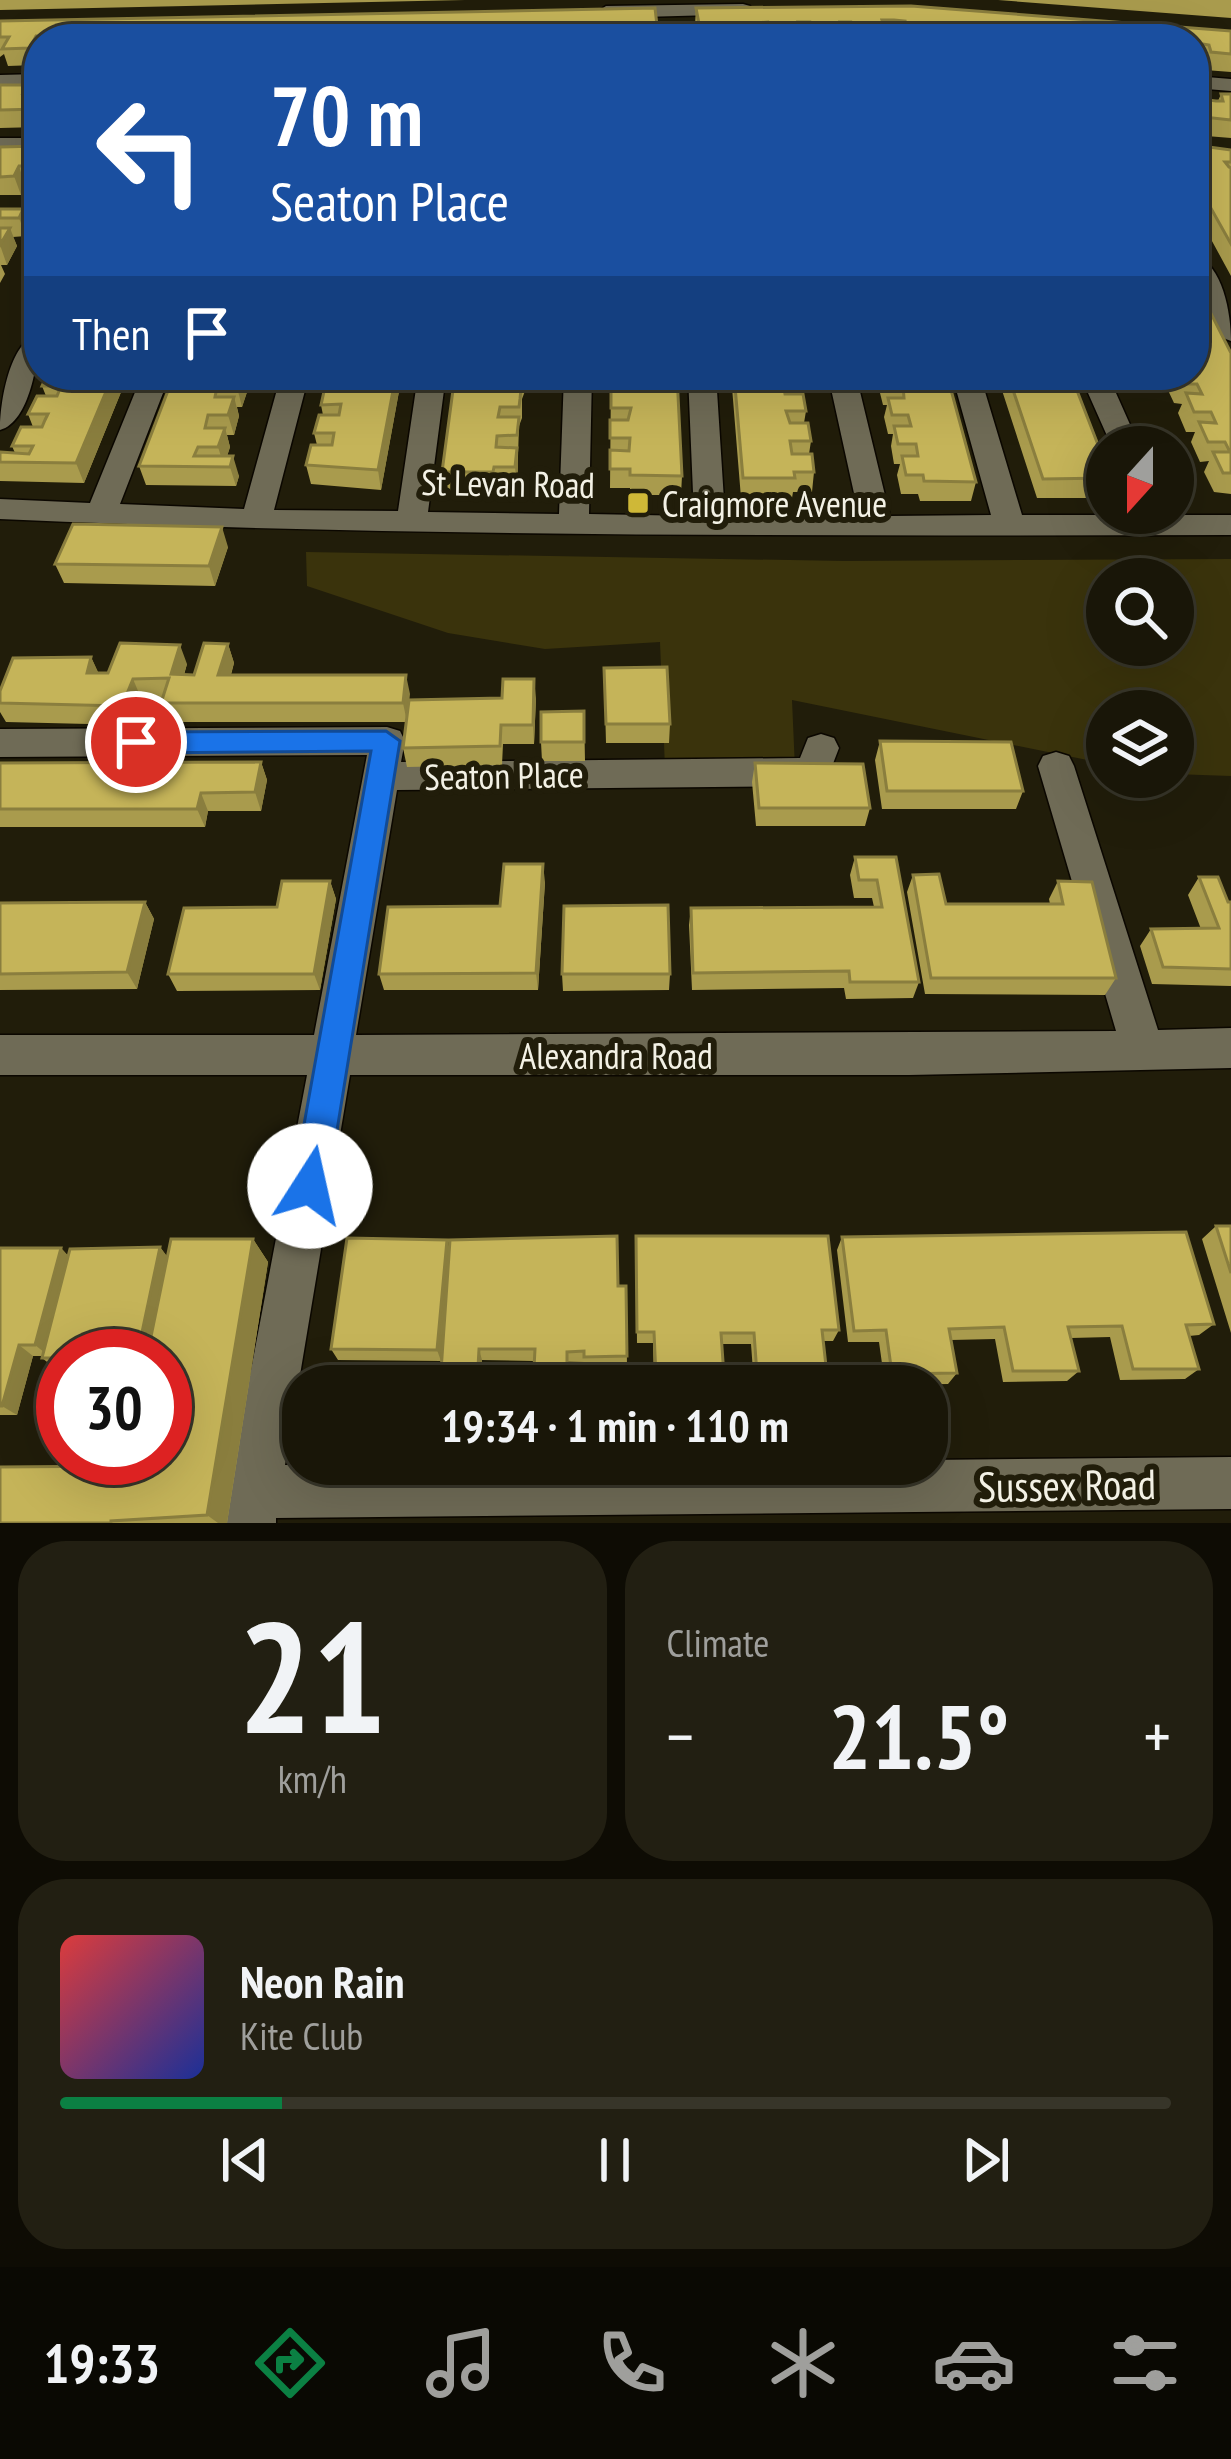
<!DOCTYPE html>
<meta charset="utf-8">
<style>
body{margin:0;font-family:"PT Sans Narrow",sans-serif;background:#221f12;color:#f1f3f6;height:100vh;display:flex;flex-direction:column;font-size:45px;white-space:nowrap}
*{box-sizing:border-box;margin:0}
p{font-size:39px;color:#9f9f9c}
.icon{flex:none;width:66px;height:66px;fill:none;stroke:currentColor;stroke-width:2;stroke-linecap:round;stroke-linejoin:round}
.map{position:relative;height:1523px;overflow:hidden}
.panel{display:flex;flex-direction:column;gap:18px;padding:18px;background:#0e0c04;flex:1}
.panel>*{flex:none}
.hud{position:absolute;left:24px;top:24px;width:1185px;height:366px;border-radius:48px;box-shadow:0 12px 48px #0002,0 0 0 3px #373529;background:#1a4fa0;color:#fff;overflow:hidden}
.needle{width:78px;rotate:201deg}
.tools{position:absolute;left:1086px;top:426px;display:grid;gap:24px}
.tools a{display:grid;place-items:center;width:108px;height:108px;border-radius:50%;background:#191608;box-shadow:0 12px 48px #0002,0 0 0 3px #373529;font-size:60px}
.speed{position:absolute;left:36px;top:1329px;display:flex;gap:24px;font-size:60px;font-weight:700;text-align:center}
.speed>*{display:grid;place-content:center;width:156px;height:156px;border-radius:50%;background:#191608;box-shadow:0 12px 48px #0002,0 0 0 3px #373529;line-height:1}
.speed .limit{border:18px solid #d22;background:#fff;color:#111}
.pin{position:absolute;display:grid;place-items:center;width:102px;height:102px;color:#fff;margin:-51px;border:6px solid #fff;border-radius:50%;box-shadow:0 3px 12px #0007}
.me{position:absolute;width:132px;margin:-66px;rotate:10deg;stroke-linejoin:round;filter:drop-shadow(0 0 9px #0008)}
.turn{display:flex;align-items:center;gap:42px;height:252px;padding:0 48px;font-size:54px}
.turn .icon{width:156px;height:156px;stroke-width:2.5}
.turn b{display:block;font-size:84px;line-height:102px}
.then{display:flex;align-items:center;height:114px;padding:0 48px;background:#0003;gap:24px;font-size:45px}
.big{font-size:90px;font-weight:600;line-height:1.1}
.panel .card{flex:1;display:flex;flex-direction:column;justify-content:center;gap:18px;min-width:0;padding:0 42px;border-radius:48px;background:#221f12}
.panel .dial{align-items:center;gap:0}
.dial b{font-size:156px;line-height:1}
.song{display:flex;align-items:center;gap:36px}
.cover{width:144px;height:144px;border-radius:18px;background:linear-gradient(135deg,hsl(0 70% 55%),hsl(230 70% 35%))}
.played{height:12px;border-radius:6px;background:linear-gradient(90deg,#0b8043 20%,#373529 20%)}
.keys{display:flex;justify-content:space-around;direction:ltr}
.heat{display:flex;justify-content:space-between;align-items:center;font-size:66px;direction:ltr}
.panel .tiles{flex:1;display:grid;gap:18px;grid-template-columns:1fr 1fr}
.card:last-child{grid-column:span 2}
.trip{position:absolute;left:282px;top:1365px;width:666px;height:120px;border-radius:48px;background:#191608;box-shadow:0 12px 48px #0002,0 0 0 3px #373529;font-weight:600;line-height:120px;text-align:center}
.dock{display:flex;height:192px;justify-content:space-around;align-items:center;background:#0a0903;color:#9f9f9c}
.dock .icon{width:84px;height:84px}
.dock .on{color:#0b8043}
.dock b{font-size:54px;color:#f1f3f6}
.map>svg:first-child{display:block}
.green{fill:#3a330c;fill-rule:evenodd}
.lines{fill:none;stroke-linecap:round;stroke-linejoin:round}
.minor-casing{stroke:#0b0700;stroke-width:3}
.minor{fill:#6f6b56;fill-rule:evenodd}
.wall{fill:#a99b4d}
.shaded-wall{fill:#8a7e3e}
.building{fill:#c5b459;stroke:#8a7e3e;stroke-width:3}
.route{fill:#1a73e8;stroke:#114b97;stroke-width:3}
.poi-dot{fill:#cfb837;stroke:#211d0a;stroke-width:4.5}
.labels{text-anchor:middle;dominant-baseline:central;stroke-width:12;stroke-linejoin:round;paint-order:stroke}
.street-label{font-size:36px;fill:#f3f1e5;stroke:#211d0a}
.poi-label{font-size:36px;fill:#f3f1e5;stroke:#211d0a;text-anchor:start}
.near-street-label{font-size:42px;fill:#f3f1e5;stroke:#211d0a}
</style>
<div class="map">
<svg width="1231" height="1523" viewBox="0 0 1231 1523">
<rect width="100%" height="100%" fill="#211d0a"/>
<path class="green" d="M306,552L845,561L1231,559V776L1173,774V711H1107V764L792,700L795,769L665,768L660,642L545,649L448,633L307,586ZM1107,579H1173V645H1107Z"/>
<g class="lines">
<g class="minor-casing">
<path id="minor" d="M743,4L750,6V14L606,18L597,12L606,6Z
M39,74V86L0,87V75Z
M1194,76L1231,79V91L1194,88Z
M0,138H39V152H0Z
M39,213V227L0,229V215Z
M1194,255C1223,264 1231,314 1231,341C1202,333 1194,280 1194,255Z
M39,333C39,359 30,422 0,430C0,403 9,342 39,333Z
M142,375H170L120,504L244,509L281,375H309L274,510L398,511L418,375H446L428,512L559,514L564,375H592L589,514L694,516L688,375H716L725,516H859L828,375H856L890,516L991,515L952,375H980L1022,515H1231V535C821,536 410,537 0,519V499L90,503Z
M1080,375H1108L1140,447H1112Z
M387,727L400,731L405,741L401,762L800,758L808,738L821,734L834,738L839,748L826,782L813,786L397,790L356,1035L1116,1031L1038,766L1043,756L1056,752L1069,756L1074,766L1158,1030L1231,1028V1068L909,1075H350L285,1465L927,1464V1460L1231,1457V1509L276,1518V1523H222L307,1075H0V1035H314L367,755L0,757V729Z"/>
</g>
<use href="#minor" class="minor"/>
</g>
<path class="wall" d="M0,0H465L0,10Z
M998,0H1231V18Z
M655,8L658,39H39V59L36,65L8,66L4,54L0,57V21Z
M696,8L1231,31V72L1205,70L1203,62H1194V39H902L891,37H885L884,39H698L695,25Z
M0,85H27L30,93L39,92V127L0,128Z
M1194,91L1208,100L1218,101L1221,94H1231V138L1194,135Z
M1194,145L1231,150V276L1194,208Z
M39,146V194L34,185H25L21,195H0V147Z
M0,209H23L30,227L26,236L13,237L17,246L7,265H1L5,274L0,283Z
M1231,353V494L1214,492L1204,472L1209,461L1200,462L1191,442L1195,432H1186L1178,413L1182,404L1174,403L1166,386L1169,376L1162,375H1194Z
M47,375H128L84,483L0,481V462L15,453L12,446L33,427L28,414L46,396L42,386Z
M174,375H252V377H245L248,389L242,407H237L239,416L234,435H227L230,447L227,456L239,476L236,486L146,485L139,466Z
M328,375H402L381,490L311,484L306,465L317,445L314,433L323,415L321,405L330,387Z
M455,375H524L525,391L522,399V418L519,426L517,487H496L495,492H444L442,472Z
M611,375H677L682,476L681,495H630V488H610Z
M731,375H801V394L806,411L804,423L811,441L809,454L814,472L812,492H793L792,498H741Z
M876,375H947L976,482L971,501H920L918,494H901L897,475L900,464H894L891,446L893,434H888L884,417L887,405H883L879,389L881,378H877Z
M997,375H1071L1107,468V489L1104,498H1037Z
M228,547L215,586L64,583L55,564Z
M228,644L234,663L231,675H406L409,700L536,698L534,744H503L502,765L407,767L403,748L406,722H169L161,703L163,697L141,698L130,725L6,722L0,712V691L91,657L98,673L187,664L184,675H194Z
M604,668L670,724L669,743H606Z
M584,711L585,761H542L541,742Z
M880,741L1023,791L1016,809H882L875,760Z
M261,762L267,780L261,811H208L205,827H0V763Z
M755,763L870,808L865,826H756L752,782Z
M855,857H896L919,982L913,998L846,999L844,988L692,990L689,925L691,908L874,907L872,898H854L850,875Z
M913,875L946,904H1050L1049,899L1058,881L1116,978L1105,995L925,994L907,892Z
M1199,877L1228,902H1231V986L1152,984L1140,946L1151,929H1201L1188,895Z
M330,881L336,899L320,990L177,991L168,974L277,907Z
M545,882L538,990H384L379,974Z
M145,902L154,919L137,989L0,990V903Z
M562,974H670L669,990L563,991Z
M1216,1226H1231V1333L1202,1239Z
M636,1236L839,1330L833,1341H823L827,1375L822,1386L754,1385L751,1344H722L724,1376L721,1386H654L653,1343H637Z
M842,1237L1214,1324L1199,1335L1189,1336L1199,1369L1185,1379L1120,1380L1110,1337L1071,1338L1079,1371L1067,1381L1003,1382L995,1339L951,1340L957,1373L948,1384L885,1385L879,1342H848L837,1250Z
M253,1239L268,1262L227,1523H0L124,1466L165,1356H63V1369H56L42,1358V1356H33L17,1415H0V1248H61L68,1256L160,1247L167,1257Z
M450,1248L618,1286H626L627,1367L585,1368L584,1362L482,1360L481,1386H440L441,1361L338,1360L331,1349Z"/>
<path class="shaded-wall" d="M36,36L39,44V59L36,65L30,48Z
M19,166L25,185L21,195L14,176Z
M23,209L30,227L26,236L19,218Z
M10,228L17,246L7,265L0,245Z
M113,375H128L84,483L76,463Z
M241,375H244L248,389L242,407L237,387Z
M396,375H402L381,490L378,470Z
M234,397L239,416L234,435L228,415Z
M225,428L230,447L224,466L218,447Z
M517,448L518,467L517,487L515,467Z
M233,456L239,476L236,486L230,467Z
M222,527L228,547L215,586L209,566Z
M228,644L234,663L225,694L218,675Z
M180,645L187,664L178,693L171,674Z
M91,657L100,676L87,673Z
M406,675L410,694L407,722L403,703Z
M133,679L141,698L130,725L122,706Z
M534,679L536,698L534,744L533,725Z
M261,762L267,780L261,811L255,792Z
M201,793L208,811L205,827L197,809Z
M543,864L545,882L538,990L536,973Z
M330,881L336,899L320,990L314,974Z
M145,902L154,919L137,989L127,972Z
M253,1239L268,1262L227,1523H218L207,1515Z
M447,1240L451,1253L441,1361L437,1350Z
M160,1247L170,1260L151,1356H137Z
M61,1248L73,1261L49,1356L35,1345Z
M19,1345L33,1356L17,1415L2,1406Z
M479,1349L482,1360L481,1386H477Z"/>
<path class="building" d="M911,6L1231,31V54L1211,52L1209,45L1203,44H1196L1197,51H1194V39H1121L1108,37V39H1078V34L1064,33V39H1048L1034,38V31L1020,30V37L990,34V27H978V37L947,35L948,24L935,23L934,34L904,31L905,21L894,20H882L886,31L855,32L851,22H840L843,32L813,33L810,22H798L801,33H771L768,22L756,23L759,33H730L727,23H715L717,34H701L696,8Z
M655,8L658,34H645L644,23H634L635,34L623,35L621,23H608L609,34L582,35L581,24H567L568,36H541L540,25H529L530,36L502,37V25H488V37L461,38L462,26H448L447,38L420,39L421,27H407L405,39H378L380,28H367L365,39H338L339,29H325L323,39H296L299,30H285L283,39H255L258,31H243L241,39H214L217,32H203L200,39H173L175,33H161L159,39H132L134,34H120L118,39H91L93,35H78L76,39H49L51,36H36L30,48L2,49L9,37H0V21Z
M0,85H27L23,93L39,92V109L0,110Z
M1194,91L1206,92L1208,100L1216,101H1223L1221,94H1231V120L1194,116Z
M1194,145L1231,150V162H1225L1229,167L1231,168V244L1194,178Z
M39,146V176H31L36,166H19L14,176L0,177V147Z
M0,209H23L19,218H0Z
M0,228H10L0,245Z
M1194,280L1231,353V473H1223L1213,452H1230L1225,442H1208L1199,422L1216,423L1211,412H1194L1186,393L1202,394L1197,384H1181L1177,375H1194Z
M47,375H113L76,463L0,462V452L29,454L33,446H12L21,427H42L45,420L48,414H28L37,396H57L61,386H42Z
M174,375H241L237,387H218L216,392L215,397H234L228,415H208L205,428H225L218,447H198L194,456H233L230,467L139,466Z
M328,375H396L378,470L306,465L311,445H332L334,433H314L319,415H339L341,404L321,405L325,387H345L347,376Z
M455,375H523L522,380H502L501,389H521L520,399L519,407H500L498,417H519L517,435L497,436L496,447L517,448L515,467H494L493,472H442Z
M611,375H677L682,476L630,475V469H610V450L629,451L630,438H610V420H628L631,408H611V391H630V380H611Z
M734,375H801L803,383H783L785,394H803L806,411H786L790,423H808L811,441H790L792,454H812L814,472H794L795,478H743Z
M884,375H947L976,482L924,481L923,475H906L902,456H918L916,444H898L894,426H911L908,415H892L888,398H904L903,386H886Z
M1008,375H1071L1107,468V478L1043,479Z
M73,524L222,527L209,566L55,564Z
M120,643L180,645L171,674L194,675L204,643L228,644L218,675H406L403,703H161L169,678L133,679L122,706L0,703V691L13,658L91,657L87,673H108Z
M667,667L670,724H606L604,668Z
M503,679H534L533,725H501L500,746L403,748L409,700L502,698Z
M584,711V742H541V712Z
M880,741L1011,742L1023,791H887Z
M261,762L255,792L201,793L197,809H0V763Z
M755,763L863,764L870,808H759Z
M855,857H896L919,982H850L849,971L693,973L691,908L882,907L877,880H859Z
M504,864H543L536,973L379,974L388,907L500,906Z
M939,874L946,904H1063L1058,881L1092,882L1116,978H931L913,875Z
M1199,877H1218L1228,902H1231V969L1163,967L1151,929L1219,928Z
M282,881H330L314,974H168L184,908L277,907Z
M145,902L127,972L0,974V903Z
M668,905L670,974H562L564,906Z
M1216,1226H1231V1273Z
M1186,1232L1214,1324L1186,1325L1199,1369H1133L1122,1326L1068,1327L1079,1371H1013L1004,1327L949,1329L957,1373L892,1374L886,1330L854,1331L842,1237Z
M617,1236L618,1286H626L627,1356L584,1357V1351L567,1352V1386H533L535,1349H479L477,1386H440L450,1240Z
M636,1236H828L839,1330H822L827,1375L757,1374L754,1333H721L724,1376L656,1377L654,1332H637Z
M347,1238L447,1240L437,1350L331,1349Z
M171,1239H253L207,1515L111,1521V1523H0V1467L124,1466L125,1458H165V1356H147Z
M160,1247L137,1356H63V1358H42L70,1249Z
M0,1248H61L35,1345H19L2,1406H0Z"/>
<path class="route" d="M386,731L400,741L328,1186L323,1199L310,1204L298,1199L293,1186L371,751L136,753L123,742L136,732Z"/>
<rect class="poi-dot" x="626" y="491" width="24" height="24" rx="6"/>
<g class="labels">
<g class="street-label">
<text transform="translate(508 483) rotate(1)">St Levan Road</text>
<text transform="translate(504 775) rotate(-1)">Seaton Place</text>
<text x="616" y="1055">Alexandra Road</text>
</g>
<g class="poi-label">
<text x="662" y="503">Craigmore Avenue</text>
</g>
<g class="near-street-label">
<text transform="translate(1067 1485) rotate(-1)">Sussex Road</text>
</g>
</g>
</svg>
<div class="tools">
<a><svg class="needle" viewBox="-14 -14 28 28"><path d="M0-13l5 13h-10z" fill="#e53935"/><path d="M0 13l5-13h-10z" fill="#9f9f9c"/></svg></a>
<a><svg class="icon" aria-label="search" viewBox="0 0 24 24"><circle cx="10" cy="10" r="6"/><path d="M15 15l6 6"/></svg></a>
<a><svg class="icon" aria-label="layers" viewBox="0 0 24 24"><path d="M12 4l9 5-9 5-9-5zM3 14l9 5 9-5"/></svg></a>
</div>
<div class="speed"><div class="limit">30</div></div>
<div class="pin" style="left:136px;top:742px;background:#d93025"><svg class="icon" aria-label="arrive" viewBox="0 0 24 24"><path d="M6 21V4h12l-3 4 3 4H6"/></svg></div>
<svg class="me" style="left:310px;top:1186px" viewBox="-20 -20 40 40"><circle r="19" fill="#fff"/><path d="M0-13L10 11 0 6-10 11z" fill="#1a73e8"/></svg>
<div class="trip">19:34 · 1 min · 110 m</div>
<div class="hud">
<div class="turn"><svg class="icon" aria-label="left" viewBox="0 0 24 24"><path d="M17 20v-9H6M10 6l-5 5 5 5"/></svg><div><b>70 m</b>Seaton Place</div></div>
<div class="then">Then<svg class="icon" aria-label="arrive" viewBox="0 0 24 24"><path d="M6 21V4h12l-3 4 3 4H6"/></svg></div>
</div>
</div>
<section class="panel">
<div class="tiles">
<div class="card dial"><b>21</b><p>km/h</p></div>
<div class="card"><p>Climate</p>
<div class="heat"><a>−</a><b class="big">21.5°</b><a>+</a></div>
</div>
<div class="card">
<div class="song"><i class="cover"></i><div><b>Neon Rain</b><p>Kite Club</p></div></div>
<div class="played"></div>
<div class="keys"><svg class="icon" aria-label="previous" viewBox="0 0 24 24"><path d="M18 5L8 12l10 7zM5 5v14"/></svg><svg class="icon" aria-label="pause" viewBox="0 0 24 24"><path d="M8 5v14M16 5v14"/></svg><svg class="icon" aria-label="next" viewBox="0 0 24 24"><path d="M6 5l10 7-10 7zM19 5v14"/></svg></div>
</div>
</div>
</section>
<nav class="dock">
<b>19:33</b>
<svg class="icon on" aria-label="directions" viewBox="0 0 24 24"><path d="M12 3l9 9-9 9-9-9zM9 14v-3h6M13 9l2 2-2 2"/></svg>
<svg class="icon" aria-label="music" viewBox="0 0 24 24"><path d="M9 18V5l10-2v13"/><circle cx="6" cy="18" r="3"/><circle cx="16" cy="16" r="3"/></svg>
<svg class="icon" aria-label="phone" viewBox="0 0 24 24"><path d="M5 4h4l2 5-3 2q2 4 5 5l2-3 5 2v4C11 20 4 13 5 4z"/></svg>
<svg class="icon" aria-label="climate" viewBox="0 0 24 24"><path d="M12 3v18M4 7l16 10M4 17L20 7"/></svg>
<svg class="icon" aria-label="car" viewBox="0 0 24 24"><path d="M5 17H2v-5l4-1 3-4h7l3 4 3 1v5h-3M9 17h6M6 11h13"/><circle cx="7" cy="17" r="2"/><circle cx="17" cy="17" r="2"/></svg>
<svg class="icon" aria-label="filters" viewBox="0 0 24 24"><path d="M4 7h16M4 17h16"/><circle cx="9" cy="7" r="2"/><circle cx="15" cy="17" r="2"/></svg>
</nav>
